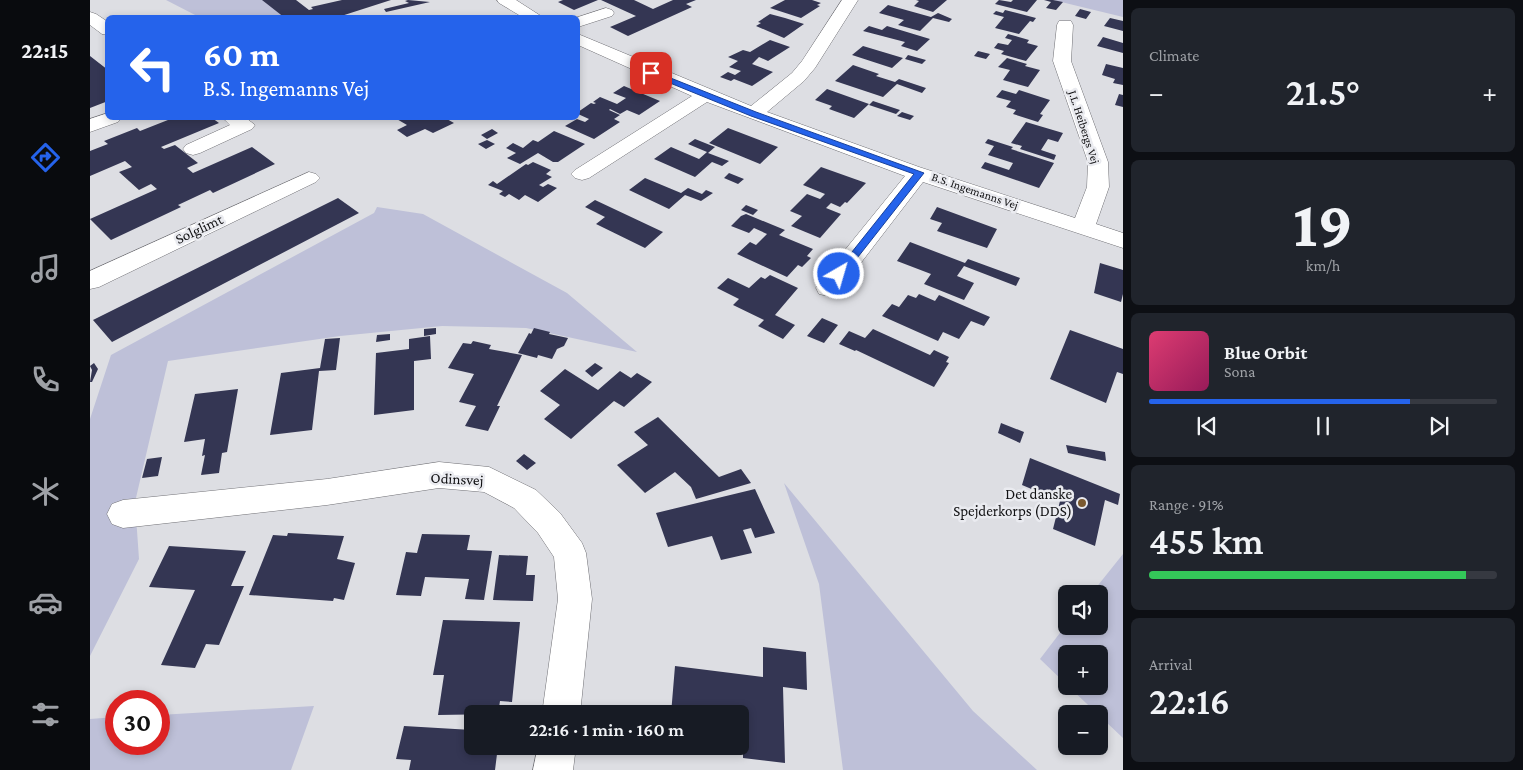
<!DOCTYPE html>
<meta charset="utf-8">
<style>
body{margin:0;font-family:"Crimson Pro",serif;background:#20242c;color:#f1f3f6;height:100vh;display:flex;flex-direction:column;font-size:19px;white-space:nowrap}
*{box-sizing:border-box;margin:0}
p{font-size:16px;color:#9ea1a6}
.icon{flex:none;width:28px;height:28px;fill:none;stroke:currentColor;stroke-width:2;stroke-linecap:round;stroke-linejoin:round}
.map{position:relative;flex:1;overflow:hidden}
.side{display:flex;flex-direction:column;gap:8px;padding:8px;background:#0d0f14;width:400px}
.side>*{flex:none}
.top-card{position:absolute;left:15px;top:15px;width:475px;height:105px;border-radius:8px;box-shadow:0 2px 8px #0003;background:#2563eb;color:#fff;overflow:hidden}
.fabs{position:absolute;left:968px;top:585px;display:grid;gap:10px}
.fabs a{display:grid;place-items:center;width:50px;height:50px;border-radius:8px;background:#171b24;box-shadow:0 2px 8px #0003;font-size:25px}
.speed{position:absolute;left:15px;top:690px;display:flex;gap:10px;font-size:25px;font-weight:700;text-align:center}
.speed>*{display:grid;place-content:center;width:65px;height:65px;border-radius:50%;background:#171b24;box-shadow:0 2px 8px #0003;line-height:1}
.speed .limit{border:8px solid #d22;background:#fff;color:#111}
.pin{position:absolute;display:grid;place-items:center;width:42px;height:42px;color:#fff;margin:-21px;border-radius:10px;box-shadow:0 2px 8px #0006}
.me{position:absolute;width:55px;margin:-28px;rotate:38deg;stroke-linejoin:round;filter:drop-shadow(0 0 4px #0008)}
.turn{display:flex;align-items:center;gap:18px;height:105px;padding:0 15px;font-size:22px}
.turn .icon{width:65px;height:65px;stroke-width:2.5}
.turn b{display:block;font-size:35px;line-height:42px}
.big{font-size:38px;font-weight:600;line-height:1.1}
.side .widget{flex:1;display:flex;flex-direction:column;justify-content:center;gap:8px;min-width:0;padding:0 18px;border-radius:8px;background:#20242c}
.side .dial{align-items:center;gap:0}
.dial b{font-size:65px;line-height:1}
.song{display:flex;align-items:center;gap:15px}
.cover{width:60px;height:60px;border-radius:8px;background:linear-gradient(135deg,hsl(340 70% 55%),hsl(330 70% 35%))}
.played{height:5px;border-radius:2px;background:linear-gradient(90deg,#2563eb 75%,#363941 75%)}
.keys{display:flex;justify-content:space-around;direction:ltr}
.heat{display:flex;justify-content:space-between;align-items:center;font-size:28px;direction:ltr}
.charge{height:8px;border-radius:4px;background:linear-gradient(90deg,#34c759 91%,#363941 0)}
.trip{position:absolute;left:374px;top:705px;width:285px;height:50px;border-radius:8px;background:#171b24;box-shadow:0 2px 8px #0003;font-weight:600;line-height:50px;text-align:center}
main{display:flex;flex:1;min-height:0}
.menu{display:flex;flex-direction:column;width:90px;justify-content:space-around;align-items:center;background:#090b0e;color:#9ea1a6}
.menu .icon{width:35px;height:35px}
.menu .current{color:#2563eb}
.menu b{font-size:22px;color:#f1f3f6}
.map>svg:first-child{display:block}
.green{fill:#bec0d8}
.building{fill:#343653}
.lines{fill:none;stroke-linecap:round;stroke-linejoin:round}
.minor-casing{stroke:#707075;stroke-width:1}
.minor{fill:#fff;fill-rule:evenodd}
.route{fill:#2563eb;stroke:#184099}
.poi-dot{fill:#7b5a30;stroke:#eaebf0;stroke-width:2}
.labels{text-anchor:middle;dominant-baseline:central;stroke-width:5;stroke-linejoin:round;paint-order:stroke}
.far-street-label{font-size:12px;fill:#111113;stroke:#eaebf0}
.street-label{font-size:15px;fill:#111113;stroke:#eaebf0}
.poi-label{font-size:15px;fill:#111113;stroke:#eaebf0;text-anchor:end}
</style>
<main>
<nav class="menu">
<b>22:15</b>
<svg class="icon current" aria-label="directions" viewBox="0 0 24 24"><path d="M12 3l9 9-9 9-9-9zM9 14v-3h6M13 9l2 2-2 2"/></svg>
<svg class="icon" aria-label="music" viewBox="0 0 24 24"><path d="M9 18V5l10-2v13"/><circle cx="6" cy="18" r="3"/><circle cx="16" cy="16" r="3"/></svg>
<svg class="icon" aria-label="phone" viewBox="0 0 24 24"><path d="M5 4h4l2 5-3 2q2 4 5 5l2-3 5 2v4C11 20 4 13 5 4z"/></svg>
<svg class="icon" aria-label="climate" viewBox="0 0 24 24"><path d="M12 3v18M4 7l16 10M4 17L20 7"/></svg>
<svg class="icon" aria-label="car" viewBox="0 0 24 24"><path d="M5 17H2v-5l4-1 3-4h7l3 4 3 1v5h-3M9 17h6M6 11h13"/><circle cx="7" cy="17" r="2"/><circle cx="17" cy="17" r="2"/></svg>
<svg class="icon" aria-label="filters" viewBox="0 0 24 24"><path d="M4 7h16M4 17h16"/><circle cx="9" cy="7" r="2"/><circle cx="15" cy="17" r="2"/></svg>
</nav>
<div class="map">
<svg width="1033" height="770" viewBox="0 0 1033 770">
<rect width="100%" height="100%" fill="#dddee3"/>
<path class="green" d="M76,0H174L195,17H109Z
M963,0H1033V17Z
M287,207L333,214L477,293L547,352L436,328L352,326L250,336L78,361L45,502L49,559L0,656V419L21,355L284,213Z
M694,483L883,711L947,770H753L729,584Z
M1033,554V738L978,686H1009V654H976V684L950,659L976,625L1009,626V594H1001Z
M224,706L201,770H0V719L26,717V744H69V715Z"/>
<path class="building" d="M172,0H206L219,10L223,9L221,7L252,0H301L245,18H195Z
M318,0L340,2L296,12L294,9L319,3L315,1Z
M473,0H508L484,10L468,2Z
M511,0H544L563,9L583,0H606L596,4L602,7L538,36L520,27L546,16Z
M695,0H722L731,3L727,5L730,6L711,18L680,8Z
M826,0H857L843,12L824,6L829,1Z
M909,0L921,2L923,0H947L937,12L905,4Z
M954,0H963L973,2L966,10L956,8L961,2Z
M798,5L841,17L848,13L862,19L859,22L843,18L830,31L808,25L814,20L789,13Z
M990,9L1001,12L996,19L985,16Z
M915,10L946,18L943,22L940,21L929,34L905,28L914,17L903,14L906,11L913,13Z
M680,14L695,18L714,24L694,38L666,26L671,23L668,22Z
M1020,18L1033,21V31L1014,26Z
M779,26L792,30L797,26L840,39L827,51L811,46L815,42L773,31Z
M918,34L939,40L937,43L948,46L936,61L911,54L914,51L904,48L908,43L918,45L922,40L915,38Z
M1013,37L1033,43V53L1007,46Z
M680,40L700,47L678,61L669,57L662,64L683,72L662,86L644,79L641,81L630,77L638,72L645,75L651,71L639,67L648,61L638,57L653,50L660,52Z
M773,46L813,58L802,68L762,55Z
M888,51L900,54L896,59L884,56Z
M818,55L836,60L832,64L815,59Z
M0,56L18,70V101L0,108Z
M917,58L937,64L935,66L950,70L938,87L913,80L920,70L908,67Z
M1016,64L1033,68V85L1023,83L1025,79L1012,75Z
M763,65L789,74L786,76L805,82L809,79L836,88L832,93L807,84L793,97L745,81Z
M534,86L570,101L549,115L537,110L530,114L520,109L519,110L530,115L524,119L530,122L504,139L475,126L487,119L495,122L499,119L488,114V112L501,103L504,104L506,103L503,102L510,97L527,104L536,98L523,93Z
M737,89L779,104L764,118L739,109L742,106L725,100Z
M912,90L926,94L929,90L960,100L950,114L953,115L948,122L923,114L926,110L916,107L921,101L906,97Z
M1029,94L1033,95V107L1025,105Z
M783,101L810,110L806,114L779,105Z
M812,112L824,116L820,120L807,116Z
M83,118H122L129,123L71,147L74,149L85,145L108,163L97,168L103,173L162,147L185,164L123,193L120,190L88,205L91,207L21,240L0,219L67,189L61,184L49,190L29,172L42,167L35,161L0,176V151L18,144L14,141L47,128L50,131Z
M305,118H355L364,123L343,133L335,129L317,137L307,130L317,125Z
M936,122L973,133L968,142L958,139L951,150L966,155L964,160L930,149L932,146L921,143Z
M638,128L688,147L670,164L619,143Z
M402,129L408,133L397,139L391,135Z
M464,131L495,144L468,162H463L448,153L430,164L417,158L426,153L416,148L423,143L433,148L443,140L448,142Z
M605,139L625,147L618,153L639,161L632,166L622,162L605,177L564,159L581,147L609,159L617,152L598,144Z
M898,139L923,147L921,149L964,163L949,188L891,168L895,162L919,170L923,163L898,155L904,146L895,143Z
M397,140L405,144L396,149L388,144Z
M443,162L461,170L456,174L462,177L449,185L453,187L458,184L467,188L448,202L435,195L429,200L419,194L415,197L409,194L413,191L398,185L403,181L407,184L436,164L438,165Z
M731,167L776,183L757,203L755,202L750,207L741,203L736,208L751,214L730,238L701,226L712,216L700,211L717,194L730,199L735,194L713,185Z
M639,173L654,179L648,184L634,178Z
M555,178L591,193L598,188L612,194L616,190L623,193L611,201L595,195L579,209L539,190Z
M248,198L269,213L22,342L3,320Z
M505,200L573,232L555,248L506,224L515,217L495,207Z
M656,205L668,210L663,215L651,210Z
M847,207L907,229L897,248L847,231L852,223L840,219Z
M656,214L695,230L689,235L723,249L717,256L721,258L712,267L708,265L697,277L647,254L660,242L666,245L677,234L664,228L659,233L641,226L651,216Z
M820,242L875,263L878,259L930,278L926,286L874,266L867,276L884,283L874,300L834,284L841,274L807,261Z
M1010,263L1033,270V294L1031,302L1004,293Z
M680,275L708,288L685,315L705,325L693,339L668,326L674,320L643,305L649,299L627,288L638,278L659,288L671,277L675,279Z
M829,294L845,301L849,295L900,317L894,326L881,321L869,339L853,332L848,341L792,316L802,304L809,307L818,295L826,298Z
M732,318L748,325L734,343L717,336Z
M346,328V334L334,336V329Z
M444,328L460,332L459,334L478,338L474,346L467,349L462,359L448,355L447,358L428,353L439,333L441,334Z
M783,329L840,355L844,350L859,357L856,362L859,363L844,387L766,350L765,351L749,344L759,331L775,338Z
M980,330L1033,349V374L1027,372L1016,403L960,379Z
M300,334V340L286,342L287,335Z
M340,336L341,359L324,361V410L284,415L286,353L319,349V339Z
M250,338L246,370L229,371L222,430L180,435L191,373L230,368L235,339Z
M383,341L401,345L399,349L432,355L407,406H410L398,431L375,426L386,406L369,402L384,374L358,368L373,343L381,344Z
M4,363L8,369L2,382H0L2,370L0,366Z
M505,363L513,368L502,377L495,371Z
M475,369L508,390L530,371L541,378L547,373L562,382L534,407L524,401L481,439L454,419L470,405L450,391Z
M148,389L137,452L132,453L129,473L111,475L115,455L112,456L115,439L94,442L105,394Z
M568,417L629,477L651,469L661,483L606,499L601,487L585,472L555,493L527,465L558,445L544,432Z
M911,423L934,432L930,443L908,433Z
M976,445L1015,452L1016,461L978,453Z
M434,454L446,463L437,470L426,461Z
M72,457L68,476L52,478L57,459Z
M940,458L1030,494L1028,505L1015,500L1005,546L963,529L970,501L932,485Z
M665,489L685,533L665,538L661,528L653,530L662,553L631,560L622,536L578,547L566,513Z
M198,533L254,536L247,559L265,563L254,600L244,598L243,601L159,595L183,535L197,536Z
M332,534L380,535L377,550L402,551L394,600L375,599L379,579L335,577L331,596L306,595L316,552L327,553Z
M79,546L156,551L141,586H154L129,645L116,644L105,668L71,665L105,590L59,587Z
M409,555L438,556L436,575H445L443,601L403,600Z
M353,620L430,622L422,702L410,701L408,714L348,715L354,675H343Z
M673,647L716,652L717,690L693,687L695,763L653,758V754L620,750V746H650V714H581L585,666L673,677Z
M314,726L382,730V746H408L405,770H319L321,760L306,759Z"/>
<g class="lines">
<g class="minor-casing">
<path id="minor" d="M407,0H426L454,18H434L409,3Z
M752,0H768L725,68L714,81L677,112L829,167L985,218L997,187L998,162L963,61L967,25L969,21H981L983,25L981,61L1018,162L1019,187L1006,224L1033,233V248L833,182L747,294L738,296L729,294L726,288L729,282L815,176L617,102L499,178L492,180L485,178L481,174L485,170L602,96L488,45V34L661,106L702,73L712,61Z
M516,8L522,10L524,13L522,16L488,27V18H485Z
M0,12L6,14L18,22V35L12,34L0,25Z
M18,113V118H31L28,122L0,132V119Z
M133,118H156L165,125L162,129L110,153L103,155L96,153L93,149L96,145L140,125Z
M219,172L226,174L230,178L226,182L9,287L0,289V271Z
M349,462L399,467L446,490L470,513L492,543L496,553L502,599L490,714H452L468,599L464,557L448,533L424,508L394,492L349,488L237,505L33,528L22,524L17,514L22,504L33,500L237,479Z
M448,746H486L483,770H443Z"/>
</g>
<use href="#minor" class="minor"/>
</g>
<path class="route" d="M558,71H563L666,112L834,173L753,276H746V272L824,174L661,116L558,74Z"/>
<circle class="poi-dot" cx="992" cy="503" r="5"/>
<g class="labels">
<g class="far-street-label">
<text transform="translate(994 127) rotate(72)">J.L. Heibergs Vej</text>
<text transform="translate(885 191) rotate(19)">B.S. Ingemanns Vej</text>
</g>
<g class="street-label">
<text transform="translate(109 229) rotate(-25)">Solglimt</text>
<text transform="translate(367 479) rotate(3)">Odinsvej</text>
</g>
<g class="poi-label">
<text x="982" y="494">Det danske<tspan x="982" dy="17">Spejderkorps (DDS)</tspan></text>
</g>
</g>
</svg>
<div class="fabs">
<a><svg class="icon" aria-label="sound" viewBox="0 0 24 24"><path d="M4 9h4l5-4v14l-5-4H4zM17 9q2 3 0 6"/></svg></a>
<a>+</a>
<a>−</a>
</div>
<div class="speed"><div class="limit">30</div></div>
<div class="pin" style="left:561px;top:73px;background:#d93025"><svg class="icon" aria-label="arrive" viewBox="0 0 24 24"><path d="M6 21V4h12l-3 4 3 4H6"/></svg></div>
<svg class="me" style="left:749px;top:274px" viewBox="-20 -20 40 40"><circle r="17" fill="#2563eb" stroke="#fff" stroke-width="3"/><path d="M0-11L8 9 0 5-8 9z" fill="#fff"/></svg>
<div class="trip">22:16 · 1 min · 160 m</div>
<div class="top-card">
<div class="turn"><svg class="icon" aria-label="left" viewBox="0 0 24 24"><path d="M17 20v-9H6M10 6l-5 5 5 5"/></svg><div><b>60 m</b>B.S. Ingemanns Vej</div></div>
</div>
</div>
<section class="side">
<div class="widget"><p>Climate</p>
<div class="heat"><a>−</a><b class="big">21.5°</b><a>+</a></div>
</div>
<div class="widget dial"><b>19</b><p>km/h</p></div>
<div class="widget">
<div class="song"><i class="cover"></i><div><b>Blue Orbit</b><p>Sona</p></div></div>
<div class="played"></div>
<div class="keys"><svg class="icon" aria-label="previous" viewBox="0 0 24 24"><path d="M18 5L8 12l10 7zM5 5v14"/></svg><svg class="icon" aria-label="pause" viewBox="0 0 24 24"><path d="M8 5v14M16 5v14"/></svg><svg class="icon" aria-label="next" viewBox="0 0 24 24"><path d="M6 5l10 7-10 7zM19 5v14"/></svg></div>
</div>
<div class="widget"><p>Range · 91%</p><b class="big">455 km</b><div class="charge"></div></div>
<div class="widget"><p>Arrival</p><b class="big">22:16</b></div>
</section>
</main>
